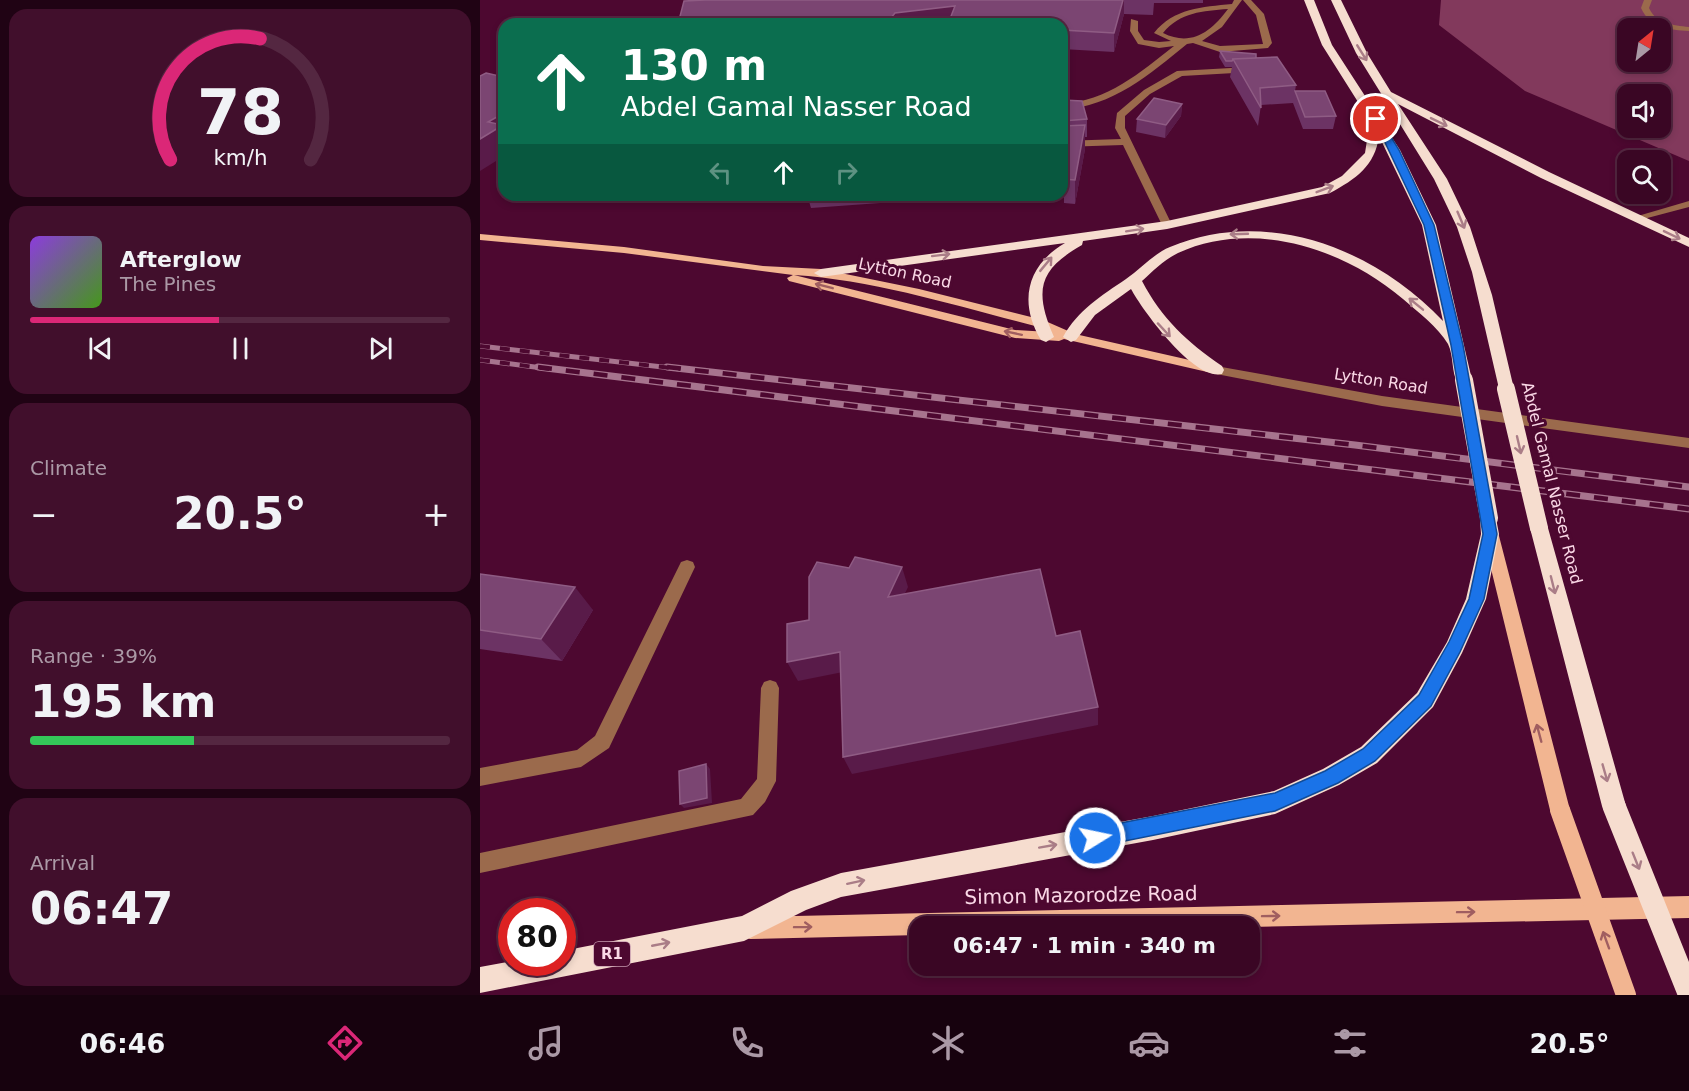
<!DOCTYPE html>
<meta charset="utf-8">
<style>
body{margin:0;font-family:"DejaVu Sans",sans-serif;background:#410f2c;color:#f1f3f6;height:100vh;display:flex;flex-direction:column;font-size:22px;white-space:nowrap}
*{box-sizing:border-box;margin:0}
p{font-size:20px;color:#ab99a6}
.icon{flex:none;width:33px;height:33px;fill:none;stroke:currentColor;stroke-width:2;stroke-linecap:round;stroke-linejoin:round}
.map{position:relative;flex:1;overflow:hidden}
.drawer{display:flex;flex-direction:column;gap:9px;padding:9px;background:#200314;width:480px}
.drawer>*{flex:none}
.hud{position:absolute;left:18px;top:18px;width:570px;height:183px;border-radius:18px;box-shadow:0 3px 9px #0003,0 0 0 2px #542741;background:#0b6e4f;color:#fff;overflow:hidden}
.needle{width:39px;rotate:30deg}
.fabs{position:absolute;left:1137px;top:18px;display:grid;gap:12px}
.fabs a{display:grid;place-items:center;width:54px;height:54px;border-radius:12px;background:#3a0624;box-shadow:0 3px 9px #0003,0 0 0 2px #542741;font-size:30px}
.speed{position:absolute;left:18px;top:898px;display:flex;gap:12px;font-size:30px;font-weight:700;text-align:center}
.speed>*{display:grid;place-content:center;width:78px;height:78px;border-radius:50%;background:#3a0624;box-shadow:0 3px 9px #0003,0 0 0 2px #542741;line-height:1}
.speed .limit{border:9px solid #d22;background:#fff;color:#111}
.pin{position:absolute;display:grid;place-items:center;width:51px;height:51px;color:#fff;margin:-26px;border:3px solid #fff;border-radius:50%;box-shadow:0 2px 6px #0007}
.me{position:absolute;width:66px;margin:-33px;rotate:80deg;stroke-linejoin:round;filter:drop-shadow(0 0 4px #0008)}
.turn{display:flex;align-items:center;gap:21px;height:126px;padding:0 24px;font-size:27px}
.turn .icon{width:78px;height:78px;stroke-width:2.5}
.turn b{display:block;font-size:42px;line-height:51px}
.lanes{display:flex;align-items:center;height:57px;padding:0 24px;background:#0003;justify-content:center;gap:30px;direction:ltr}
.lanes .off{opacity:.35}
.big{font-size:45px;font-weight:700;line-height:1.1}
.drawer .tile{flex:1;display:flex;flex-direction:column;justify-content:center;gap:9px;min-width:0;padding:0 21px;border-radius:18px;background:#410f2c}
.drawer .dial{align-items:center;gap:0}
.dial svg{height:156px;overflow:visible;fill:none;stroke:#542741;stroke-width:7;stroke-linecap:round;text-anchor:middle}
.dial text{fill:#f1f3f6;stroke:none}
.song{display:flex;align-items:center;gap:18px}
.cover{width:72px;height:72px;border-radius:9px;background:linear-gradient(135deg,hsl(270 70% 55%),hsl(100 70% 35%))}
.played{height:6px;border-radius:3px;background:linear-gradient(90deg,#db2777 45%,#542741 45%)}
.keys{display:flex;justify-content:space-around;direction:ltr}
.heat{display:flex;justify-content:space-between;align-items:center;font-size:33px;direction:ltr}
.charge{height:9px;border-radius:4px;background:linear-gradient(90deg,#34c759 39%,#542741 0)}
.trip{position:absolute;left:429px;top:916px;width:351px;height:60px;border-radius:18px;background:#3a0624;box-shadow:0 3px 9px #0003,0 0 0 2px #542741;font-weight:700;line-height:60px;text-align:center}
.tabs{display:flex;height:96px;justify-content:space-around;align-items:center;background:#17020e;color:#ab99a6}
.tabs .icon{width:42px;height:42px}
.tabs .active{color:#db2777}
.tabs b{font-size:27px;color:#f1f3f6}
main{display:flex;flex:1;min-height:0}
.map>svg:first-child{display:block}
.forest{fill:#82395c;fill-rule:evenodd}
.lines{fill:none;stroke-linecap:round;stroke-linejoin:round}
.minor{fill:#9b6a4c;fill-rule:evenodd}
.major{fill:#f2b591;fill-rule:evenodd}
.highway{fill:#f6ddcf;fill-rule:evenodd}
.rail-far1-casing{stroke:#a7748e;stroke-width:5}
.rail-casing{stroke:#a7748e;stroke-width:7}
.rail-far1{stroke:#4d0830;stroke-width:4;stroke-dasharray:10;stroke-linecap:butt}
.rail{stroke:#4d0830;stroke-width:4.5;stroke-dasharray:14;stroke-linecap:butt}
.major-bridge{stroke:#f2b591;stroke-width:20}
.highway-bridge-far1{stroke:#f6ddcf;stroke-width:18}
.highway-bridge{stroke:#f6ddcf;stroke-width:23}
.wall{fill:#6c3364}
.shaded-wall{fill:#591b49}
.building{fill:#7b4572;stroke:#8f5c84;stroke-width:1.5}
.oneway{stroke:#aa7d87}
.oneway2{stroke:#a05e60}
.route{fill:#1a73e8;stroke:#114b97;stroke-width:1.5}
.labels{text-anchor:middle;dominant-baseline:central;stroke-width:6;stroke-linejoin:round;paint-order:stroke}
.shield{fill:#4d0830;stroke:#c69aaf;stroke-width:1.5}
.shield-label{font-size:15px;font-weight:bold;fill:#fad8e6}
.street-label{font-size:16px;fill:#fad8e6;stroke:#4d0830}
.near-street-label{font-size:20px;fill:#fad8e6;stroke:#4d0830}
</style>
<main>
<section class="drawer">
<div class="tile dial"><svg viewBox="0 0 100 80">
<path d="M14 69A42 42 0 1 1 86 69"/>
<path d="M14 69A42 42 0 0 1 60 7" stroke="#db2777"/>
<text x="50" y="56" font-size="32" font-weight="700">78</text>
<text x="50" y="72" font-size="11">km/h</text>
</svg></div>
<div class="tile">
<div class="song"><i class="cover"></i><div><b>Afterglow</b><p>The Pines</p></div></div>
<div class="played"></div>
<div class="keys"><svg class="icon" aria-label="previous" viewBox="0 0 24 24"><path d="M18 5L8 12l10 7zM5 5v14"/></svg><svg class="icon" aria-label="pause" viewBox="0 0 24 24"><path d="M8 5v14M16 5v14"/></svg><svg class="icon" aria-label="next" viewBox="0 0 24 24"><path d="M6 5l10 7-10 7zM19 5v14"/></svg></div>
</div>
<div class="tile"><p>Climate</p>
<div class="heat"><a>−</a><b class="big">20.5°</b><a>+</a></div>
</div>
<div class="tile"><p>Range · 39%</p><b class="big">195 km</b><div class="charge"></div></div>
<div class="tile"><p>Arrival</p><b class="big">06:47</b></div>
</section>
<div class="map">
<svg width="1209" height="995" viewBox="0 0 1209 995">
<rect width="100%" height="100%" fill="#4d0830"/>
<path class="forest" d="M961,0H1209V161L1045,91L959,25ZM1148,28H1180V62H1148ZM1148,94H1180V128H1148Z"/>
<g class="lines">
<path class="minor" d="M219,0H228L200,24H191Z
M754,0H762L742,27L722,41L740,46L783,44L776,15L763,0H771L784,14L792,43L788,48L740,52L713,43L707,44C669,75 633,106 582,110V104C627,101 660,73 694,46L679,48L658,44L650,31L651,19L658,21V31L664,40L679,42L691,41L674,33C694,8 722,7 752,4ZM748,9C731,32 711,47 683,33C700,12 723,11 748,9Z
M1164,0H1172L1169,8C1176,24 1193,25 1209,27V31C1190,30 1170,28 1161,8Z
M769,67L773,70L772,72L702,76L670,94L645,116V128L692,225L691,227L682,225L643,145L582,147V141L641,139L635,128L637,113L664,90L697,71Z
M1209,201V207L1156,221L1151,218Z
M736,366L902,396L1209,438V448L902,406L731,373L729,370Z
M207,560L213,562L215,567L129,748L101,767L0,786V768L97,750L115,736L201,562Z
M290,680L296,682L299,688L296,781L285,802L273,815L0,873V853L261,799L277,779L281,688L284,682Z"/>
<path class="major" d="M0,234L144,247L283,266L341,269L439,289L563,320L595,334L736,366L743,370L736,374L584,339L579,341L535,338L309,281L307,278L313,275L144,253L0,240ZM314,275C395,280 476,306 555,326L569,332L535,330Z
M1011,530L1017,532L1019,536L1090,810L1087,817L1080,820L1073,817L1070,810L1003,536L1005,532Z
M1209,896V918L770,927H440V935L270,939L262,936L259,928L262,920L270,917Z"/>
<path class="highway" d="M824,0H834L852,45L920,150L956,225L992,380L990,384H978C971,372 974,356 968,344C958,327 938,312 923,299C863,248 773,219 698,253C684,260 673,271 662,281C682,319 707,342 742,366L744,370L742,374C714,381 663,311 651,289L615,315L596,340L591,342L583,337C598,310 621,296 646,279C661,269 673,254 690,247C787,207 894,248 963,321L942,225L899,136C895,166 876,179 850,193L687,229L603,241L602,245C558,270 554,291 574,337L566,342L561,340C538,302 547,265 585,243L341,277L334,273L341,269L687,221L842,187L862,176L885,153L890,121L842,45Z
M851,0H861L887,53L911,92L1069,172L1209,238V247L1061,178L918,104L967,179L990,227L1012,295L1034,389L1026,395L1020,393L992,272L977,227L954,179L876,53Z
M1009,511L1015,513L1019,534L1006,599L982,653L953,707L897,763L859,785L795,814L673,840L361,897L326,910L264,941L0,993V967L32,961V963H82V951L262,916L311,891L361,873L673,816L794,791L843,769L881,747L937,693L967,642L986,599L1001,534L1000,518L1003,513Z
M1059,521L1066,523L1068,528L1146,806L1142,814L1134,818L1126,814L1122,806L1050,528L1052,523Z"/>
<g class="rail-far1-casing">
<path id="rail-far1" d="M0,346L200,369
M0,360L70,369"/>
</g>
<g class="rail-casing">
<path id="rail" d="M58,367L1209,509
M187,367L875,445L1209,487"/>
</g>
<use href="#rail-far1" class="rail-far1"/>
<use href="#rail" class="rail"/>
<path class="major-bridge" d="M1080,810L1146,995"/>
<path class="highway-bridge-far1" d="M984,380L1009,518
M1026,389L1059,528"/>
<path class="highway-bridge" d="M1134,806L1209,993"/>
</g>
<path class="wall" d="M225,0H723V3H674L673,15L644,14L634,52L582,49V24Z
M740,51L776,58L816,85L815,91L856,116L853,129H823L813,103L781,105L778,126L750,77L752,67H745L739,57Z
M583,100L607,119V137H605V149L595,204L584,203V190H582Z
M702,104L701,116L685,138L656,132L657,119Z
M327,195H511L331,208Z
M0,574L113,610L82,661L0,649Z"/>
<path class="shaded-wall" d="M643,0H644V14L634,52V33Z
M475,6L473,24H406L415,13Z
M702,104L701,116L685,138L686,125Z
M24,113V156L0,171V139L8,122Z
M605,125V149L595,204V180Z
M422,567L428,587L414,617L408,597Z
M95,587L113,610L82,661L61,639Z
M360,652L368,671L318,681L307,662Z
M618,707V725L372,774L363,757Z
M226,764L230,769L232,803L204,808L200,804Z"/>
<path class="building" d="M225,0H643L634,33L582,30V24H468L475,6L415,13L406,24H198L204,1Z
M740,51L776,54V58L753,59L752,61H746Z
M797,57L816,85L780,88L781,108L753,59Z
M6,73L24,77V113L8,122L23,125L0,139V76Z
M815,91H845L856,116L825,117Z
M674,98L702,104L686,125L657,119Z
M583,100L602,101L607,119L583,121Z
M605,125L595,180L583,179V166H582L583,126Z
M375,557L422,567L408,597L560,569L576,636L600,631L618,707L363,757L360,652L307,662V624L329,620V577L337,562L369,568Z
M0,574L95,587L61,639L0,630Z
M226,764L227,798L200,804L199,771Z"/>
<defs><path id="oneway-shaft" d="M-6 0H5M1.5-3L5.5 0L1.5 3" fill="none" stroke-width="1.6" stroke-linecap="round" stroke-linejoin="round" transform="scale(1.5)"/></defs>
<g class="oneway">
<use href="#oneway-shaft" transform="translate(882 53) rotate(58)"/>
<use href="#oneway-shaft" transform="translate(959 122) rotate(26)"/>
<use href="#oneway-shaft" transform="translate(845 189) rotate(-21)"/>
<use href="#oneway-shaft" transform="translate(981 220) rotate(67)"/>
<use href="#oneway-shaft" transform="translate(655 230) rotate(-9)"/>
<use href="#oneway-shaft" transform="translate(759 234) rotate(178)"/>
<use href="#oneway-shaft" transform="translate(1192 235) rotate(26)"/>
<use href="#oneway-shaft" transform="translate(461 255) rotate(-7)"/>
<use href="#oneway-shaft" transform="translate(566 264) rotate(-50)"/>
<use href="#oneway-shaft" transform="translate(936 304) rotate(-141)"/>
<use href="#oneway-shaft" transform="translate(684 330) rotate(47)"/>
<use href="#oneway-shaft" transform="translate(1039 445) rotate(77)"/>
<use href="#oneway-shaft" transform="translate(1073 585) rotate(76)"/>
<use href="#oneway-shaft" transform="translate(1125 773) rotate(74)"/>
<use href="#oneway-shaft" transform="translate(568 846) rotate(-10)"/>
<use href="#oneway-shaft" transform="translate(1156 861) rotate(68)"/>
<use href="#oneway-shaft" transform="translate(376 882) rotate(-12)"/>
<use href="#oneway-shaft" transform="translate(181 944) rotate(-11)"/>
</g>
<g class="oneway2">
<use href="#oneway-shaft" transform="translate(344 286) rotate(-166)"/>
<use href="#oneway-shaft" transform="translate(533 333) rotate(-168)"/>
<use href="#oneway-shaft" transform="translate(1059 733) rotate(-105)"/>
<use href="#oneway-shaft" transform="translate(986 912) rotate(-1)"/>
<use href="#oneway-shaft" transform="translate(791 916) rotate(-1)"/>
<use href="#oneway-shaft" transform="translate(323 927) rotate(-1)"/>
<use href="#oneway-shaft" transform="translate(1126 940) rotate(-110)"/>
</g>
<path class="route" d="M893,117H899L919,150L954,225L983,345L1017,534L1004,599L980,652L951,706L895,761L858,783L795,811L615,847L609,844L606,838L609,831L615,828L795,793L845,771L883,749L939,695L969,642L989,599L1003,534L971,345L944,225Z"/>
<g class="labels">
<rect class="shield" x="114" y="942" width="36" height="24" rx="4.5"/>
<g class="shield-label">
<text x="132" y="954">R1</text>
</g>
<g class="street-label">
<text transform="translate(425 273) rotate(12)">Lytton Road</text>
<text transform="translate(901 381) rotate(9)">Lytton Road</text>
<text transform="translate(1072 483) rotate(76)">Abdel Gamal Nasser Road</text>
</g>
<g class="near-street-label">
<text transform="translate(601 895) rotate(-1)">Simon Mazorodze Road</text>
</g>
</g>
</svg>
<div class="fabs">
<a><svg class="needle" viewBox="-14 -14 28 28"><path d="M0-13l5 13h-10z" fill="#e53935"/><path d="M0 13l5-13h-10z" fill="#ab99a6"/></svg></a>
<a><svg class="icon" aria-label="sound" viewBox="0 0 24 24"><path d="M4 9h4l5-4v14l-5-4H4zM17 9q2 3 0 6"/></svg></a>
<a><svg class="icon" aria-label="search" viewBox="0 0 24 24"><circle cx="10" cy="10" r="6"/><path d="M15 15l6 6"/></svg></a>
</div>
<div class="speed"><div class="limit">80</div></div>
<div class="pin" style="left:896px;top:119px;background:#d93025"><svg class="icon" aria-label="arrive" viewBox="0 0 24 24"><path d="M6 21V4h12l-3 4 3 4H6"/></svg></div>
<svg class="me" style="left:615px;top:838px" viewBox="-20 -20 40 40"><circle r="17" fill="#1a73e8" stroke="#fff" stroke-width="3"/><path d="M0-11L8 9 0 5-8 9z" fill="#fff"/></svg>
<div class="trip">06:47 · 1 min · 340 m</div>
<div class="hud">
<div class="turn"><svg class="icon" aria-label="ahead" viewBox="0 0 24 24"><path d="M12 20V5M6 11l6-6 6 6"/></svg><div><b>130 m</b>Abdel Gamal Nasser Road</div></div>
<div class="lanes"><svg class="icon off" aria-label="left" viewBox="0 0 24 24"><path d="M17 20v-9H6M10 6l-5 5 5 5"/></svg><svg class="icon" aria-label="ahead" viewBox="0 0 24 24"><path d="M12 20V5M6 11l6-6 6 6"/></svg><svg class="icon off" aria-label="right" viewBox="0 0 24 24"><path d="M7 20v-9h11M14 6l5 5-5 5"/></svg></div>
</div>
</div>
</main>
<nav class="tabs">
<b>06:46</b>
<svg class="icon active" aria-label="directions" viewBox="0 0 24 24"><path d="M12 3l9 9-9 9-9-9zM9 14v-3h6M13 9l2 2-2 2"/></svg>
<svg class="icon" aria-label="music" viewBox="0 0 24 24"><path d="M9 18V5l10-2v13"/><circle cx="6" cy="18" r="3"/><circle cx="16" cy="16" r="3"/></svg>
<svg class="icon" aria-label="phone" viewBox="0 0 24 24"><path d="M5 4h4l2 5-3 2q2 4 5 5l2-3 5 2v4C11 20 4 13 5 4z"/></svg>
<svg class="icon" aria-label="climate" viewBox="0 0 24 24"><path d="M12 3v18M4 7l16 10M4 17L20 7"/></svg>
<svg class="icon" aria-label="car" viewBox="0 0 24 24"><path d="M5 17H2v-5l4-1 3-4h7l3 4 3 1v5h-3M9 17h6M6 11h13"/><circle cx="7" cy="17" r="2"/><circle cx="17" cy="17" r="2"/></svg>
<svg class="icon" aria-label="filters" viewBox="0 0 24 24"><path d="M4 7h16M4 17h16"/><circle cx="9" cy="7" r="2"/><circle cx="15" cy="17" r="2"/></svg>
<b>20.5°</b>
</nav>
